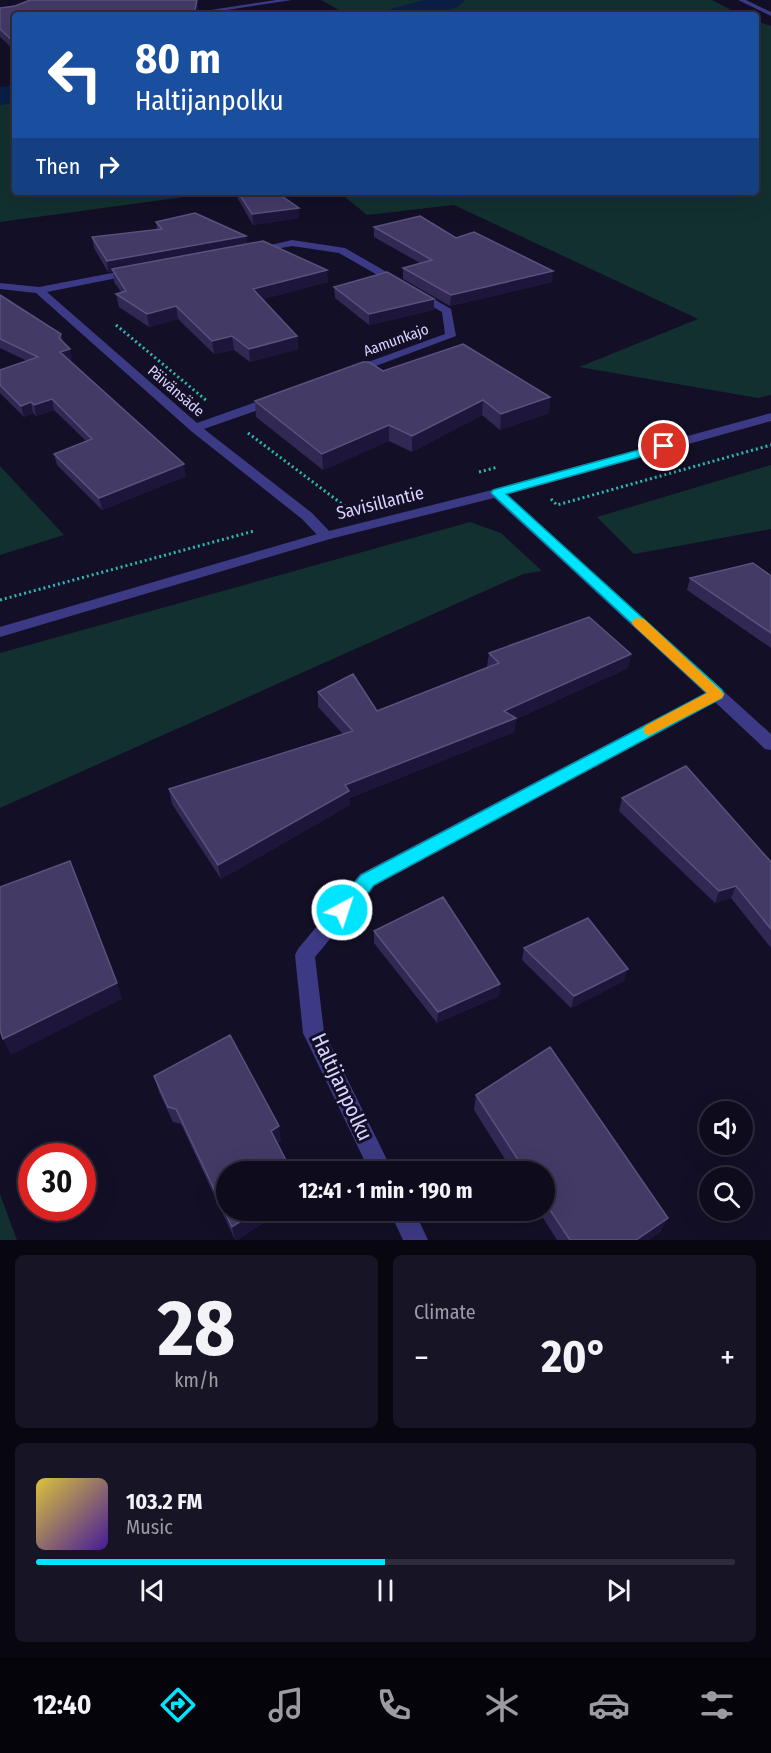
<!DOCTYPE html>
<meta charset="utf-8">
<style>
body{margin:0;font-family:"Fira Sans Condensed",sans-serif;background:#171425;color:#f1f3f6;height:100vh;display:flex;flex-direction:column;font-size:22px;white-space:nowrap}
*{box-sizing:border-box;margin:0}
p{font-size:20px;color:#9b9ba3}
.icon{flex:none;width:33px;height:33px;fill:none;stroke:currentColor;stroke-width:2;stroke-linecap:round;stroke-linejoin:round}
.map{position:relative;height:1240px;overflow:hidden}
.panel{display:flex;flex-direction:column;gap:15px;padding:15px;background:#08060f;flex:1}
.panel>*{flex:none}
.guide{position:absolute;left:12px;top:12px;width:747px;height:183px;border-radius:6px;box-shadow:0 6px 24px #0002,0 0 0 2px #2e2b3b;background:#1a4fa0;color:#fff;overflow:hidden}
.tools{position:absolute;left:699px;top:1101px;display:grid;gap:12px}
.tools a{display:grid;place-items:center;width:54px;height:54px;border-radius:50%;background:#0e0b1c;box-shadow:0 6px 24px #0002,0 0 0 2px #2e2b3b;font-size:30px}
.speed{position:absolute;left:18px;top:1143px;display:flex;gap:12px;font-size:30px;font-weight:700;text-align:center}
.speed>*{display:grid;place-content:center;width:78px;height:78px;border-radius:50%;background:#0e0b1c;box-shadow:0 6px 24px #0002,0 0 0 2px #2e2b3b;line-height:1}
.speed .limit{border:9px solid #d22;background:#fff;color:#111}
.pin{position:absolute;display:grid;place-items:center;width:51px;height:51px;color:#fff;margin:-26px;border:3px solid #fff;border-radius:50%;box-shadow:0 2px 6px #0007}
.me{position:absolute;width:66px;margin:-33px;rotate:40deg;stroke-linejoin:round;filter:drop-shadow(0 0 4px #0008)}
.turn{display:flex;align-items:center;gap:21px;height:126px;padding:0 24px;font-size:27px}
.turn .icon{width:78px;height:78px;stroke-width:2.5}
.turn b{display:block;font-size:42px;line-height:51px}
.then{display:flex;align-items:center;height:57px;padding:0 24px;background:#0003;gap:12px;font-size:22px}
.big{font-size:45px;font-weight:700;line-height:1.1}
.panel .widget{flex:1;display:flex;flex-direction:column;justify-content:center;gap:9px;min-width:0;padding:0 21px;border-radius:9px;background:#171425}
.panel .dial{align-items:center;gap:0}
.dial b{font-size:78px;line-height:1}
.song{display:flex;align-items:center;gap:18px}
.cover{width:72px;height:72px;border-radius:9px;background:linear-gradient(135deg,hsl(50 70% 55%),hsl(260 70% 35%))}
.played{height:6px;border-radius:3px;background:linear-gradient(90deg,#00e5ff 50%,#2e2b3b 50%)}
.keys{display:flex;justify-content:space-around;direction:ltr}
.heat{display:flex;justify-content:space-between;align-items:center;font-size:33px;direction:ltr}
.panel .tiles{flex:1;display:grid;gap:15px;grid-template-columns:1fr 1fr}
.widget:last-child{grid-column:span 2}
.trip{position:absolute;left:216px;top:1161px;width:339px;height:60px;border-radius:30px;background:#0e0b1c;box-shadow:0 6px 24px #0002,0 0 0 2px #2e2b3b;font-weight:700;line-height:60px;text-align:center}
.tab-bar{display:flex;height:96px;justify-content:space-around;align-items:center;background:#06040b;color:#9b9ba3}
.tab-bar .icon{width:42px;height:42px}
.tab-bar .on{color:#00e5ff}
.tab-bar b{font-size:27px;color:#f1f3f6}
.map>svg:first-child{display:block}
.green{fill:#12302f}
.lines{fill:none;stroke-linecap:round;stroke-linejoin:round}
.river{fill:#0a1f44;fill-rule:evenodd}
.path{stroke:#2fb8b0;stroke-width:3;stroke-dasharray:2 3;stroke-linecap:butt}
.service{fill:#3d3a85;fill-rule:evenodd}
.minor{fill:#3d3a85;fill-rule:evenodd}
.tertiary{fill:#3d3a85;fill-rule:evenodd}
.wall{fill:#312854}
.shaded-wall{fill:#1d163a}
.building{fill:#433a66;stroke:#5a527e;stroke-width:1.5}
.route{fill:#00e5ff;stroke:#0095a6;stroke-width:1.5}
.slow{fill:#f59e0b}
.labels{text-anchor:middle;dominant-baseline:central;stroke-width:6;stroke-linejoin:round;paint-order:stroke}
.far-street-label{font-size:15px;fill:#d9d4ff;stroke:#130f26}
.street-label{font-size:18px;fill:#d9d4ff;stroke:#130f26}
.near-street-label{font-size:21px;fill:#d9d4ff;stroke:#130f26}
</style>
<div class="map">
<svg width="771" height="1240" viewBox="0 0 771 1240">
<rect width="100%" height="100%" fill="#130f26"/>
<path class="green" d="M321,0H712L741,15H348Z
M756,21L771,26V395L758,398L579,367L698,319L454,205L367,215L339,192H756Z
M15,94V192H221L0,222V96Z
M771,465V529L634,554L597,517Z
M0,466L64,535L0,555Z
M470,522L501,533L542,571L523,574L0,808V653Z
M0,1194L17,1240H0Z"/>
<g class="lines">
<path class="river" d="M424,0H465C452,18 407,15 387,15L391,9Z
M15,85V103L0,105V87Z"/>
<path class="path" d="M116,325L207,401
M248,433L346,507
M479,472L498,467
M551,499L557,505L771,445
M0,600L254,531"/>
<path class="service" d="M276,0H292L207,13L204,11Z"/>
<path class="minor" d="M292,240L345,248L451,309L456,336L357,373H349V369L445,334L442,312L339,253L292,246L254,253L249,250Z
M133,269L137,270V274L47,292L197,423L270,397H278V403L204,429L312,513L331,533L333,536L331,539H321L302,519L191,431L36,293L0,289V283L39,287Z
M497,489L502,490L771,734V750L765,749L715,702L374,886L315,957L324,1032L393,1172H370L303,1033L295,955L298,949L360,874L705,693L492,496L490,493Z
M389,1210H414L428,1240H403Z"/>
<path class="tertiary" d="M738,0H746L771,12V16Z
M771,413V421L502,496L330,539L0,637V627L321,533L492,490Z"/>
</g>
<path class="wall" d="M0,8H198L197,15H15V51L0,37Z
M237,192H276L299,208V218L253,225L238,199Z
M156,222L246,236L247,244L328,282L262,299L297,336L298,349L250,362L234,350L214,354L178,319L149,327L119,307L116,294L121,292L114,282L113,271L108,272L94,248L92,237L157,230Z
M374,227L456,238L552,282L450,306L403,279V268L420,263L374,237Z
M334,287L434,310L369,325L335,298Z
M0,295L61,334L63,342L72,359L69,360L186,476L102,510L57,465L54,454L86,441L54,410L36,416L33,413L24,417L0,393V370L27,361L0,348Z
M383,371L550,397L549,413L500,430L482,415L412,452L389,441L323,470L256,417L255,401Z
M771,576V648L687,590L690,578Z
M489,653L631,654L628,668L516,719L514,732L349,798L350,805L221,879L172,804L169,789L343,734L318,707V692L377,711L487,667Z
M622,798L771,862V948L731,898L715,903L619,811Z
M374,931L500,984L499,996L437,1023L374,943Z
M524,948L624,981L571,1008L522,960Z
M154,1076L281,1141L278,1143L226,1210H283L237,1240H235L181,1124L173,1122L159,1092Z
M476,1095L661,1231L649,1240H557L538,1210H544V1172H513L474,1110Z"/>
<path class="shaded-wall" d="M197,0L198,8L197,15H194Z
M299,208V218L253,225L252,214Z
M246,236L247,246L112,269L113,271L108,272L107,261Z
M327,270L328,282L254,302L253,289Z
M553,271L552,282L450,306L451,295Z
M434,299V310L369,325V314Z
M176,306L178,319L149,327L147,314Z
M232,336L234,350L214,354L212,341Z
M297,336L298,349L250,362L249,349Z
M70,349L72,359L62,363L60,352Z
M550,397L549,413L500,430L501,414Z
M52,399L54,410L36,416L34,405Z
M483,400L482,415L412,452V436Z
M31,402L33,413L24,417L21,406Z
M389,425V441L323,470L322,454Z
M184,464L186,476L102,510L99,498Z
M631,654L628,668L516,719L514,732L349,798L350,805L221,879L218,865L345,785L504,711Z
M736,886L731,898L715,903L719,891Z
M628,969L624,981L571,1008L574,996Z
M117,983L122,999L11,1055L3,1039Z
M500,984L499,996L437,1023L438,1012Z
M279,1126L281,1141L274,1146L271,1131Z
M258,1210H283L237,1240H235L232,1227Z
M668,1218L661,1231L649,1240H636Z"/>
<path class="building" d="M30,0H197L194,15H15V43L0,29V8L15,6Z
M238,192H276L299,208L252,214Z
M195,213L246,236L107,261L92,237L162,229L156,222Z
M420,216L456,238L474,232L553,271L451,295L403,268L432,260L374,227Z
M263,241L327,270L253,289L297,336L249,349L232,336L212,341L176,306L147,314L116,294L126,291L112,269Z
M387,272L434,299L369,314L334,287Z
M0,295L61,334L59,338L70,349L60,352L184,464L99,498L54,454L92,439L52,399L34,405L31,402L21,406L0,385V370L38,357L0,339Z
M463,344L550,397L501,414L483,400L412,436L389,425L322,454L255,401L363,362H369L383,371Z
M753,563L771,576V633L690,578Z
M589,617L631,654L504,711L516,718L345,785L349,791L218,865L169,789L353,731L318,692L353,674L377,711L499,663L489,653Z
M686,766L771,862V929L736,886L719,891L622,798Z
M70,861L117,983L3,1039L0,1030V887Z
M443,897L500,984L438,1012L374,931Z
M588,918L628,969L574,996L524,948Z
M230,1035L279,1126L271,1131L292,1172H226V1210H258L232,1227L176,1109L168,1107L154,1076Z
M550,1047L668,1218L636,1240H570L544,1201V1172H526L476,1095Z"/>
<path class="route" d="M664,443L670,446L668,449L506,494L722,690L724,694L722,698L374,885C365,896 352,921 336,915L334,910L336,904L361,875L707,693L491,493L493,490Z"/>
<path class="slow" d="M639,618L644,619L724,694L722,698L650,735L645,734L643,730L645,726L707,693L634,626L632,623L634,619Z"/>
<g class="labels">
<g class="far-street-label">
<text transform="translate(396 340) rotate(-20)">Aamunkajo</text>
<text transform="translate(176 391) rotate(41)">Päivänsäde</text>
</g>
<g class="street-label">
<text transform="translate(380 503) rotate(-14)">Savisillantie</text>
</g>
<g class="near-street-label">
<text transform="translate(342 1087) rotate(65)">Haltijanpolku</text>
</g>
</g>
</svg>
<div class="tools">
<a><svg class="icon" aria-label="sound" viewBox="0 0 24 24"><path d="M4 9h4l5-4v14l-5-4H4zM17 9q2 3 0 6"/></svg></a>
<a><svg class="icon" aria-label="search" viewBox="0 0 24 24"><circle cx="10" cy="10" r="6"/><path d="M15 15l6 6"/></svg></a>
</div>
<div class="speed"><div class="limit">30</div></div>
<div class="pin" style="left:664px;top:446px;background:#d93025"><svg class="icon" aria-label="arrive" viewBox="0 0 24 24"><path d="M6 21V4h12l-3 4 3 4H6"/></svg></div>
<svg class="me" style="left:342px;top:910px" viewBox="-20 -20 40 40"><circle r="17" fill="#00e5ff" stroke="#fff" stroke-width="3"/><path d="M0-11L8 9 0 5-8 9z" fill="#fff"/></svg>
<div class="trip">12:41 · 1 min · 190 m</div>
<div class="guide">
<div class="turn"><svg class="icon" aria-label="left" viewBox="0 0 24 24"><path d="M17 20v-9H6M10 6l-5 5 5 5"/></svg><div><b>80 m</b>Haltijanpolku</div></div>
<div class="then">Then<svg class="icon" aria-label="right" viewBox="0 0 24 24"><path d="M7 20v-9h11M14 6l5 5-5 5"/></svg></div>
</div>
</div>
<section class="panel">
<div class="tiles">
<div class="widget dial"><b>28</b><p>km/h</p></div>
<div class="widget"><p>Climate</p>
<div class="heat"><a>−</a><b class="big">20°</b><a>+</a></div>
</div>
<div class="widget">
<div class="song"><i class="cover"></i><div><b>103.2 FM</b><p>Music</p></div></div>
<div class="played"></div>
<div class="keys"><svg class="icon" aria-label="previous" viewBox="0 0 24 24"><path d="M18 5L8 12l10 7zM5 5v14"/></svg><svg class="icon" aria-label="pause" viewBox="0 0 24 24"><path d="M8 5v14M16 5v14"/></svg><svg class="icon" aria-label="next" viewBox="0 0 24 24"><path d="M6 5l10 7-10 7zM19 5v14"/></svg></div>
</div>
</div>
</section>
<nav class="tab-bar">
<b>12:40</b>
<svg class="icon on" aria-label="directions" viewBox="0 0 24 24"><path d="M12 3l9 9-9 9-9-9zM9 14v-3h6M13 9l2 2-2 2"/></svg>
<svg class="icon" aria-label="music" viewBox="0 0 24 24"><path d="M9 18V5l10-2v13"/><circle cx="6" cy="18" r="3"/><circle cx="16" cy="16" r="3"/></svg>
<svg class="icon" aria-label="phone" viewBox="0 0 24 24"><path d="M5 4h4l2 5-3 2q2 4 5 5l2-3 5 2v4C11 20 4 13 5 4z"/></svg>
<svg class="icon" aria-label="climate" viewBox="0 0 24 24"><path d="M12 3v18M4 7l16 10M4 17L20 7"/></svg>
<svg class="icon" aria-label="car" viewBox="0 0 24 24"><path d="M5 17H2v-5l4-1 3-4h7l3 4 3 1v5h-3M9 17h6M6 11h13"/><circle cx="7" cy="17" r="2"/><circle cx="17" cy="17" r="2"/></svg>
<svg class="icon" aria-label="filters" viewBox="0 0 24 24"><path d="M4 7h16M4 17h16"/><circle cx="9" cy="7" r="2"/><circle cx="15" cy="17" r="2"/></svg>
</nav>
